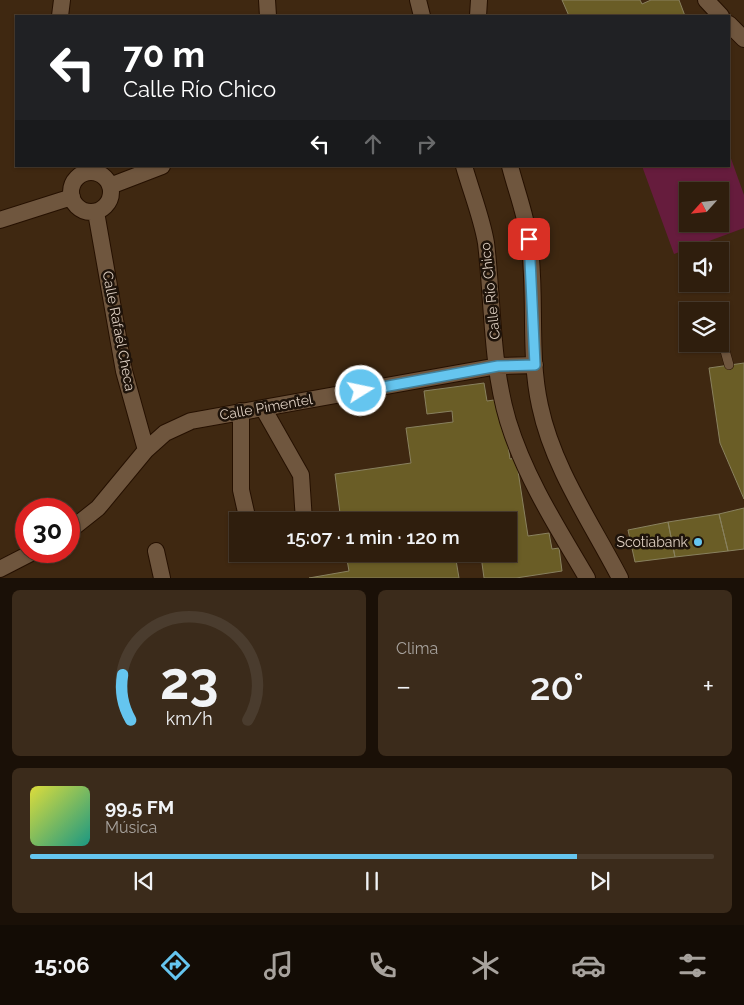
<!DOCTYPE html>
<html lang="es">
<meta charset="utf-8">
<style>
body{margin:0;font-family:Raleway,sans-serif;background:#3b2b1b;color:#f1f3f6;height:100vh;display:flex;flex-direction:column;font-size:19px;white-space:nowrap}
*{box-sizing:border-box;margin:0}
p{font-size:16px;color:#a7a29d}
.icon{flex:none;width:28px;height:28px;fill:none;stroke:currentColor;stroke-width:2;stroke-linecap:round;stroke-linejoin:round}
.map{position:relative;height:578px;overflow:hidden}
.details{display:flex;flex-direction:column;gap:12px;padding:12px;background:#1a1007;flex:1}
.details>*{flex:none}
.top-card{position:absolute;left:15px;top:15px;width:715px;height:152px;border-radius:0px;box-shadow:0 1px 4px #0004,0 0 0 1px #4a3c2e;background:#202124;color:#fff;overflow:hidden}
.needle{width:32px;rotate:243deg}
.fabs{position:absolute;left:679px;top:182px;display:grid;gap:10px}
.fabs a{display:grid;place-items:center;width:50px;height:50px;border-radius:0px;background:#2f1e0d;box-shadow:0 1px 4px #0004,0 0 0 1px #4a3c2e;font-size:25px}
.speed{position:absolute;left:15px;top:498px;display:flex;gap:10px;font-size:25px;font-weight:700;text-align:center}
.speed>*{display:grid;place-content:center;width:65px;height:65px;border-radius:50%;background:#2f1e0d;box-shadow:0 1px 4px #0004,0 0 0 1px #4a3c2e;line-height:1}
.speed .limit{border:8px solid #d22;background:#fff;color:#111}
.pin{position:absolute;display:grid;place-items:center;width:42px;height:42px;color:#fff;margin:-21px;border-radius:10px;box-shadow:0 2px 8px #0006}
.me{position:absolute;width:55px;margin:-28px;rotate:80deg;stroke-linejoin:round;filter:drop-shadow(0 0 4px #0008)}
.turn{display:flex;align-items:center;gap:18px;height:105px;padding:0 25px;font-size:22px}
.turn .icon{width:65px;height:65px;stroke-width:2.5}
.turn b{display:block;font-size:35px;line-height:42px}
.lanes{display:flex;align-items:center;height:48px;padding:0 25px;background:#0003;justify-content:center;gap:25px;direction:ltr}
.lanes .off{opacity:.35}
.big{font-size:38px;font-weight:600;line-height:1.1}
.details .card{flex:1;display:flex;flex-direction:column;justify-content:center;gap:8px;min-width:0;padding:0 18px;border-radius:8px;background:#3b2b1b}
.details .dial{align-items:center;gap:0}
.dial svg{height:130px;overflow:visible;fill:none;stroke:#4a3c2e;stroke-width:7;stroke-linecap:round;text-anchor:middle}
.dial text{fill:#f1f3f6;stroke:none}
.song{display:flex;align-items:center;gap:15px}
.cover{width:60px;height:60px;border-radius:8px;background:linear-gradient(135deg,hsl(60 70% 55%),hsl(170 70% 35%))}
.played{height:5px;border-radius:2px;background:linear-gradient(90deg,#65c5ef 80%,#4a3c2e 80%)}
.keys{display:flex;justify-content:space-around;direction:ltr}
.heat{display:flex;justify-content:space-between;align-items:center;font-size:28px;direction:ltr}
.details .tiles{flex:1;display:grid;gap:12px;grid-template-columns:1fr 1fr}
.card:last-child{grid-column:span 2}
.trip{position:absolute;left:229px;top:512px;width:288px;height:50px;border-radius:0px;background:#2f1e0d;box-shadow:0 1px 4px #0004,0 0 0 1px #4a3c2e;font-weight:600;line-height:50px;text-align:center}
.tab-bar{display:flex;height:80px;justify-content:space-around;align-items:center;background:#130c05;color:#a7a29d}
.tab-bar .icon{width:35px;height:35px}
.tab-bar .selected{color:#65c5ef}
.tab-bar b{font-size:22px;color:#f1f3f6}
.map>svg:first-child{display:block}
.green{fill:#661c3d;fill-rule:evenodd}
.building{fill:#6a5d26;stroke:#89815f}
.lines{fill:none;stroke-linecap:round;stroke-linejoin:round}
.service-casing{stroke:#251000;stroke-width:10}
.minor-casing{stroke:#251000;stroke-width:18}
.service{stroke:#6f563e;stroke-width:9}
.minor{stroke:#6f563e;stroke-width:16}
.route-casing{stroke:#42809b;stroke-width:12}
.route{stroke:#65c5ef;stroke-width:9}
.poi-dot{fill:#65c5ef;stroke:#1e130a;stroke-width:2}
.labels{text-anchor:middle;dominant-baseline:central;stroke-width:5;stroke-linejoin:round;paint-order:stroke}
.street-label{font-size:14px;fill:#ddcec1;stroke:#1e130a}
.poi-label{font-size:14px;fill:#ddcec1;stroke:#1e130a;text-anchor:end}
</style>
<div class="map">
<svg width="744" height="578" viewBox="0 0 744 578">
<rect width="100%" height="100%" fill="#3f2811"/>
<path class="green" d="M729,153L744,195V228L674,254L642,166H729ZM688,191H720V224H688Z"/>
<path class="building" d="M562,0H640L642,4L651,0H679L685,16H569Z
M744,363V499L720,443L709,368Z
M484,383L487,401L501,399L510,459L516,458L528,536L549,533L552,549L559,548L562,571L516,578H484L481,556L456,560L459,578H309L349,571L346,554H508V521H341L335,474L411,463L406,428L453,422L452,411L427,414L424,391Z
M744,508V549L728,551L719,514Z
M719,514L728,551L675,557L668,522Z
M668,522L675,557L635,562L628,530Z"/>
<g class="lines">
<g class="service-casing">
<path id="service" d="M720,343L724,347L729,365
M685,347L699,344"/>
</g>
<g class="minor-casing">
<path id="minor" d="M267,0L268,16
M418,0L422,16
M706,0L721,16
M60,16L62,0
M478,16L479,0
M729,24L744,39
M464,166C471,191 482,218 486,243C493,302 491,364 508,421C525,477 557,527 587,578
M510,166C516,190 526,215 529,240C537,294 528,352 540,406C553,468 591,522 620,578
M71 192a20 20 0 1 1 40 0a20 20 0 1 1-40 0Z
M110,186L162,166
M96,212L124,371L146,450
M0,220L72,197
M263,408L301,475L304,521
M241,411V490L248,521
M69,531L98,508L146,450L165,433L191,421L498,366L535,365
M156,551L162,578
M0,569L35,551"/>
</g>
<use href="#service" class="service"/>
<use href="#minor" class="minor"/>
</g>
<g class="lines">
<g class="route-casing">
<path id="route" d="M361,391L498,366L535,365L529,239"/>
</g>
<use href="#route" class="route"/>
</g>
<circle class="poi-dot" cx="698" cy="542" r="5"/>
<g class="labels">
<g class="street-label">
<text transform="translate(490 291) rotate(-96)">Calle Río Chico</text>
<text transform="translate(119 331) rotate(79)">Calle Rafaél Checa</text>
<text transform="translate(266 407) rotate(-10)">Calle Pimentel</text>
</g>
<g class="poi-label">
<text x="688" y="542">Scotiabank</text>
</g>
</g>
</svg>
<div class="fabs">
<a><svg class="needle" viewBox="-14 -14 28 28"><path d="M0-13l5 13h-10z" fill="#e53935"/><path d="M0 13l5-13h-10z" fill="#a7a29d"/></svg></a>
<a><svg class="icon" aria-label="sound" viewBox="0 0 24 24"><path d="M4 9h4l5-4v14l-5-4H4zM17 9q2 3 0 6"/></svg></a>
<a><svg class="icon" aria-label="layers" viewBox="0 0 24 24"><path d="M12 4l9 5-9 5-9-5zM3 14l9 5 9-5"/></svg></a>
</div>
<div class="speed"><div class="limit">30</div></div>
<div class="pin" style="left:529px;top:239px;background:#d93025"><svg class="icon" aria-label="arrive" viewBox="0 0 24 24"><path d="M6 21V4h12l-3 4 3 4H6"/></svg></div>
<svg class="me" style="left:361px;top:391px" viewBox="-20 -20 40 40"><circle r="17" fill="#65c5ef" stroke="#fff" stroke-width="3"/><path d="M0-11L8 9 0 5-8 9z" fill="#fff"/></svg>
<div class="trip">15:07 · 1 min · 120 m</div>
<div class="top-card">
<div class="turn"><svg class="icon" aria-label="left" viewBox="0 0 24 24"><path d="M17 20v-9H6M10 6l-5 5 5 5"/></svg><div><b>70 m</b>Calle Río Chico</div></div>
<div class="lanes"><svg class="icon" aria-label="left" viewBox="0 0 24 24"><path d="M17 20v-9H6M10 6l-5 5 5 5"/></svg><svg class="icon off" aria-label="ahead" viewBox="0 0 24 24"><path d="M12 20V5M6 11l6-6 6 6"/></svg><svg class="icon off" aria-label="right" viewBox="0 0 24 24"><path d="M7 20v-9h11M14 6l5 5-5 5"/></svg></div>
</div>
</div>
<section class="details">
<div class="tiles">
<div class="card dial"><svg viewBox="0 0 100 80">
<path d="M14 69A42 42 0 1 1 86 69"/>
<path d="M14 69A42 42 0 0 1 9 41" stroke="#65c5ef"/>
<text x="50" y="56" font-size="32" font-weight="700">23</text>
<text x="50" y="72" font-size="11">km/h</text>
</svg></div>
<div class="card"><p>Clima</p>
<div class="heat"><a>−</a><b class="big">20°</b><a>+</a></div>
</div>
<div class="card">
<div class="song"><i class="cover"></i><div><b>99.5 FM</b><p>Música</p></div></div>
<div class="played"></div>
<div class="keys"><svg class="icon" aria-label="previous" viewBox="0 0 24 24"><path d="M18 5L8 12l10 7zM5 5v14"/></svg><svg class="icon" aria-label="pause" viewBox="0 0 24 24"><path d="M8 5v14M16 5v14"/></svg><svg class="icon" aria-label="next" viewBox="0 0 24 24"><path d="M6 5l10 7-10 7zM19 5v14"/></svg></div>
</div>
</div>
</section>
<nav class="tab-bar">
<b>15:06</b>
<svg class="icon selected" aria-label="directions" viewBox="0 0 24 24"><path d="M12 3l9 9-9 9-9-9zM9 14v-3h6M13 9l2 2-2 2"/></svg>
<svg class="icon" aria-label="music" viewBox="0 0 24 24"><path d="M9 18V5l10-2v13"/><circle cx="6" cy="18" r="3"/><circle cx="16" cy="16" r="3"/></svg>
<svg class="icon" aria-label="phone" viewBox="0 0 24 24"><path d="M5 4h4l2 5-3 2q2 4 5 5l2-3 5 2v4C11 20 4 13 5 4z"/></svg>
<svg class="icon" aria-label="climate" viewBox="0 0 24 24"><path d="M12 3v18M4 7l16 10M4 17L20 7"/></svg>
<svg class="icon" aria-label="car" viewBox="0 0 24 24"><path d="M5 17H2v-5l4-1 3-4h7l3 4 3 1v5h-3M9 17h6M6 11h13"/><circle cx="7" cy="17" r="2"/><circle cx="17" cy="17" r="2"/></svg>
<svg class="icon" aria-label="filters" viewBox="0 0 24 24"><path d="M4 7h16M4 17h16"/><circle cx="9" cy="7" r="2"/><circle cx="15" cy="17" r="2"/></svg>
</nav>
